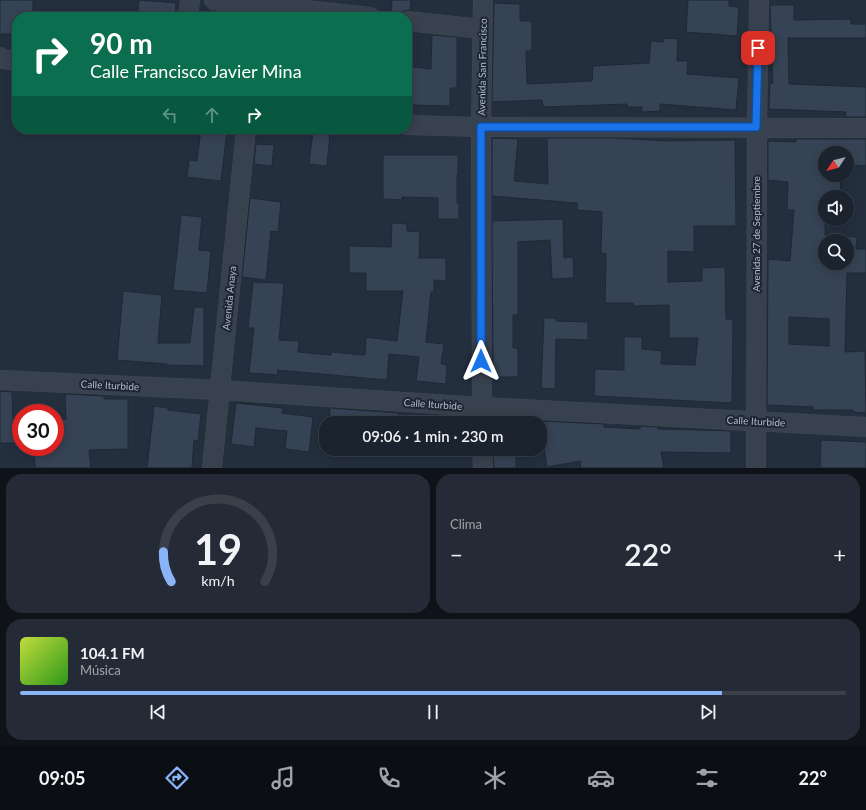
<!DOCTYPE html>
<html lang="es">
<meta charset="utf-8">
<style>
body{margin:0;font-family:Lato,sans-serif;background:#242b36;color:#f1f3f6;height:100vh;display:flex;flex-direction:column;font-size:15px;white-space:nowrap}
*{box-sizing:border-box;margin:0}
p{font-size:13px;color:#a0a4aa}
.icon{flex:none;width:22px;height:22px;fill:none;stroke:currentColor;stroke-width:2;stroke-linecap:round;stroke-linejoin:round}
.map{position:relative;height:468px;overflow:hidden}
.details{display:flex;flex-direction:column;gap:6px;padding:6px;background:#0f1319;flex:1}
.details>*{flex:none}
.hud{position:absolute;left:12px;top:12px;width:400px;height:122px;border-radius:16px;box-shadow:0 2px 10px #0003,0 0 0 1px #39404a;background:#0b6e4f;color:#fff;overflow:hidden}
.needle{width:26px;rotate:234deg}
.controls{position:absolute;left:818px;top:146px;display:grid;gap:8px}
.controls a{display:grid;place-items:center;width:36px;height:36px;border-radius:50%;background:#1b232e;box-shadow:0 2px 10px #0003,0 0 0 1px #39404a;font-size:20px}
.speed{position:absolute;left:12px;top:404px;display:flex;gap:8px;font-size:20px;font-weight:700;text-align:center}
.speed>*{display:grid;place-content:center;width:52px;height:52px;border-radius:50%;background:#1b232e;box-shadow:0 2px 10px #0003,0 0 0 1px #39404a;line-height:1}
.speed .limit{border:6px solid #d22;background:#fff;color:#111}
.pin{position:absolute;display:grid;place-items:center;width:34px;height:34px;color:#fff;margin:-17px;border-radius:8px;box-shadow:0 2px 6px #0006}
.me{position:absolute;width:44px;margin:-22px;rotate:0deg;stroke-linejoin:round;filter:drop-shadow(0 0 3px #0008)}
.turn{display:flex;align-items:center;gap:14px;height:84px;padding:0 12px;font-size:18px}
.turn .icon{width:52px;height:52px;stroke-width:2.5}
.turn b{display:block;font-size:28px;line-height:34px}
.lanes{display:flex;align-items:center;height:38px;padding:0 12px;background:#0003;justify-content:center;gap:20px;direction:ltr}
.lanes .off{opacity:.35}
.big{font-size:30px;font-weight:600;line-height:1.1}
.details .card{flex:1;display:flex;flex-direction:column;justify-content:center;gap:6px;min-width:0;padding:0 14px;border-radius:16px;background:#242b36}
.details .dial{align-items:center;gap:0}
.dial svg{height:104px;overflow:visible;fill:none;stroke:#39404a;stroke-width:7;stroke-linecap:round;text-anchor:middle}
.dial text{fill:#f1f3f6;stroke:none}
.song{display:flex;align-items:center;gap:12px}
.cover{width:48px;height:48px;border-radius:6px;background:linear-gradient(135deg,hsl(70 70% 55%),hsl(110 70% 35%))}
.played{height:4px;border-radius:2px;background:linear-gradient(90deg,#8ab4f8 85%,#39404a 85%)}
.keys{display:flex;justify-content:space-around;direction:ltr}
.heat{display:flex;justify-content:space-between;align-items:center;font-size:22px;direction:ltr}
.details .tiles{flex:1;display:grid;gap:6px;grid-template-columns:1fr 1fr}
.card:last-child{grid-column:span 2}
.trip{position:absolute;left:319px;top:416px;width:228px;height:40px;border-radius:16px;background:#1b232e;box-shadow:0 2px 10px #0003,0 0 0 1px #39404a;font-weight:600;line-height:40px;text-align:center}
.tab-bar{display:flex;height:64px;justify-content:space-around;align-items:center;background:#0b0e12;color:#a0a4aa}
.tab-bar .icon{width:28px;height:28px}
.tab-bar .current{color:#8ab4f8}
.tab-bar b{font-size:18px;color:#f1f3f6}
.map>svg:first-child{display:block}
.building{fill:#364354;stroke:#1f2835;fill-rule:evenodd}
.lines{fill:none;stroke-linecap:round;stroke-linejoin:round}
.street-casing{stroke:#414a57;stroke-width:20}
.street{stroke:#38414e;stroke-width:19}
.route-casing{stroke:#114b97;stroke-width:10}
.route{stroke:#1a73e8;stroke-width:7}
.labels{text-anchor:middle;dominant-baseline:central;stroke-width:4;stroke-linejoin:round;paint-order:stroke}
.street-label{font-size:10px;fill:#b4bcc9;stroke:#1d2633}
</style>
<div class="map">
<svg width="866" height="468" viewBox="0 0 866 468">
<rect width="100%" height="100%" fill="#242f3e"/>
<path class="building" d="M0,0H33V17H17V34H0Z
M139,0L176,3L175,17H137Z
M392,0H411L410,10L403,11L398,15L391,14Z
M688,0H729V6L739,7L737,36L686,32Z
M494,3L520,4V21H532V51H526L527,84L592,81L593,66L649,63L651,41L663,42L664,38L678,39L677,61H688L687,74L739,78L736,110L660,104V111L642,112V107H627V104L543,107L542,100L492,102Z
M770,5H794V20L851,19V24H866V38H788L789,84L866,87V117H845L846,112L769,109L770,83H773Z
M432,35L457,37V88H450V106L407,105V66L431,69Z
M201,129L227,131L221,181L187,177L189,160L197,161Z
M313,131L330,133L327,166L309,164Z
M492,138L518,139L514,181L548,184L547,138H613L666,141L735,140L736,226H694V252L668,251V282L702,281V268L725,267L726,319H733L732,403L594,396L595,369L624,370V337H642V349L662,351L661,364L695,365L698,338H669V305L633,306V303H605L606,254L601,253L602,212L577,210V203L492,196Z
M796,139H866V166L847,165V153H825V175H841L840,197H825V235L857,237L856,249H866V273H847L845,352L865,351L866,413L853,412V410H813V407L767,405L768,261V259L790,261L794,210H787L788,182L768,180V141L796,142ZM825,241H847V263H825ZM789,317L829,319V346L789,344Z
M256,144L274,145L272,166L254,164Z
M383,155H458V175H457V203H459V219H438V198L402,197V200L383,199Z
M250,198L281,202L278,232L271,231L266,280L242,277Z
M181,215L202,217L199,250L211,251L207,293L173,290Z
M563,219L564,258L573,257L574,278L552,279L550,240L518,242V315H513V348H518V377H493L492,221Z
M392,223L407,224V231L420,232L419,258H446V281L434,280V292H431L426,342L444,344L441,364L447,365L446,384L416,381L419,357L389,354L387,380L278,370L277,375L249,373L254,328H248L253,282L284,283L279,340L299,341L298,352L331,355V352L365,355L366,337L397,341L403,291H366V273H349V246L391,247Z
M123,291L162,295L158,343H190L194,307H204V366L167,365V364L117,360Z
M544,318H556V321L588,322V340L556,339L555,389L541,388Z
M0,391L12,392L13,420H21V443H0Z
M65,394L104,396V399H128V449L89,450L91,468H35L34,447H55V418L66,419Z
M236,403L283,408L282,413L313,417L309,452L285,449L287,431L256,428L254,447L231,444Z
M154,406L168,408V410L201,414L198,441L194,440L192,468H147Z
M330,408L399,413L398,423H329Z
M540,421L604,424V427L640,429V426L658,427V429L731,431V453L661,452L664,468H580L581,461L547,467L543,440H540Z
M821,440L866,442V468H820Z
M493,454L516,455V468H494Z"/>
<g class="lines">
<g class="street-casing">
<path id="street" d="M214,0L370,17
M188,17L190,0
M407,21L482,29
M0,57L3,59L17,61
M407,125L481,127L866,128
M0,380L220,390L482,407L866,427
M482,423L481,127L483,0
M482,449L483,468
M212,468L246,129
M756,468L757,127L759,0"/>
</g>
<use href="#street" class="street"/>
</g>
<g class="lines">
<g class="route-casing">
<path id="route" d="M481,361V127H756L758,48"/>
</g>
<use href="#route" class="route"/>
</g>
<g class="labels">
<g class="street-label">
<text transform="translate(482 67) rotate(-89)">Avenida San Francisco</text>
<text transform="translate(756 234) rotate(-90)">Avenida 27 de Septiembre</text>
<text transform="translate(229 298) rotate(-84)">Avenida Anaya</text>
<text transform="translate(110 385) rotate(3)">Calle Iturbide</text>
<text transform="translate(433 404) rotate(4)">Calle Iturbide</text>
<text transform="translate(756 421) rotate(3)">Calle Iturbide</text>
</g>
</g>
</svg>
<div class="controls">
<a><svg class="needle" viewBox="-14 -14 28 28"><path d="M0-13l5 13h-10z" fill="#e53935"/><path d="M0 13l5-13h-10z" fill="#a0a4aa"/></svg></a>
<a><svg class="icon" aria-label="sound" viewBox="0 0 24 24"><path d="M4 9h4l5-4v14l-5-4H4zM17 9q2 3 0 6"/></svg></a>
<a><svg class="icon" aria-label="search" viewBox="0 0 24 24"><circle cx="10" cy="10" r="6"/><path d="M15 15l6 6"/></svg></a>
</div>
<div class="speed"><div class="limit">30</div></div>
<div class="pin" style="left:758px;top:48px;background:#d93025"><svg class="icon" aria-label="arrive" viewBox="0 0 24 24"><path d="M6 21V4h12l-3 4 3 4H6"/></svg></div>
<svg class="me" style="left:481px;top:361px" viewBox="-20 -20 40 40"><path d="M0-17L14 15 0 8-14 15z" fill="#1a73e8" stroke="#fff" stroke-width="4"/></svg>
<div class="trip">09:06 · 1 min · 230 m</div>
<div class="hud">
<div class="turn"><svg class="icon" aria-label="right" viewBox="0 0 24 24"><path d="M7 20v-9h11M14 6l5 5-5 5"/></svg><div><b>90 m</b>Calle Francisco Javier Mina</div></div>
<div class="lanes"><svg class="icon off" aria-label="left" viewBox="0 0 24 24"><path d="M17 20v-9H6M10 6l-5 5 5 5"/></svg><svg class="icon off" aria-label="ahead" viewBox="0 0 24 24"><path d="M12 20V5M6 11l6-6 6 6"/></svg><svg class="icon" aria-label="right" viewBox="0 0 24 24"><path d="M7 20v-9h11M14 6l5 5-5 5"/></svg></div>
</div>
</div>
<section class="details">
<div class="tiles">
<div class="card dial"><svg viewBox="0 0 100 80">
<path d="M14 69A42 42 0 1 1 86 69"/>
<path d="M14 69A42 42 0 0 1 8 46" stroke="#8ab4f8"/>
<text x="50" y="56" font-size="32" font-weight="700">19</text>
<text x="50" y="72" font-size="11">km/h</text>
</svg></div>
<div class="card"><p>Clima</p>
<div class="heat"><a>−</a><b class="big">22°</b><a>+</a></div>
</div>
<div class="card">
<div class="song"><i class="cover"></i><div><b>104.1 FM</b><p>Música</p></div></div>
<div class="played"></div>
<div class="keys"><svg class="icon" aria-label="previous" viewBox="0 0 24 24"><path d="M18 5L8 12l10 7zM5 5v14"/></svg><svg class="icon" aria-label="pause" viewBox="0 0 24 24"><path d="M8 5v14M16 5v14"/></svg><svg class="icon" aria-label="next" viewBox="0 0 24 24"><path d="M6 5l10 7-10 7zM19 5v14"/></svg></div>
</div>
</div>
</section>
<nav class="tab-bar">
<b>09:05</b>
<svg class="icon current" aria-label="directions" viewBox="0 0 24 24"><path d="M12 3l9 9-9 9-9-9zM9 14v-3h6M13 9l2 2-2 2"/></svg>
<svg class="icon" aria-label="music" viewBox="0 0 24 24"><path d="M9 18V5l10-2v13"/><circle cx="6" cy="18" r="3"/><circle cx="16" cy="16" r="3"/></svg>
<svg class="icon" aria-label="phone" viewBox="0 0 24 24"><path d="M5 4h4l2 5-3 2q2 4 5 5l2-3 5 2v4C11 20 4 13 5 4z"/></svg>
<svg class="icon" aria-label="climate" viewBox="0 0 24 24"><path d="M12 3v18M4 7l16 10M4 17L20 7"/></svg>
<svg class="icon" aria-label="car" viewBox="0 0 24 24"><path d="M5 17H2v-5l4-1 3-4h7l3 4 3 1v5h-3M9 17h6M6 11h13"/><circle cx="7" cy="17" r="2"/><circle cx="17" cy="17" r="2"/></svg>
<svg class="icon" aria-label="filters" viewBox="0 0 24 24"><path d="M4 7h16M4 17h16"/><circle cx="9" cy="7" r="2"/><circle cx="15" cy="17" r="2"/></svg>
<b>22°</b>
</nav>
